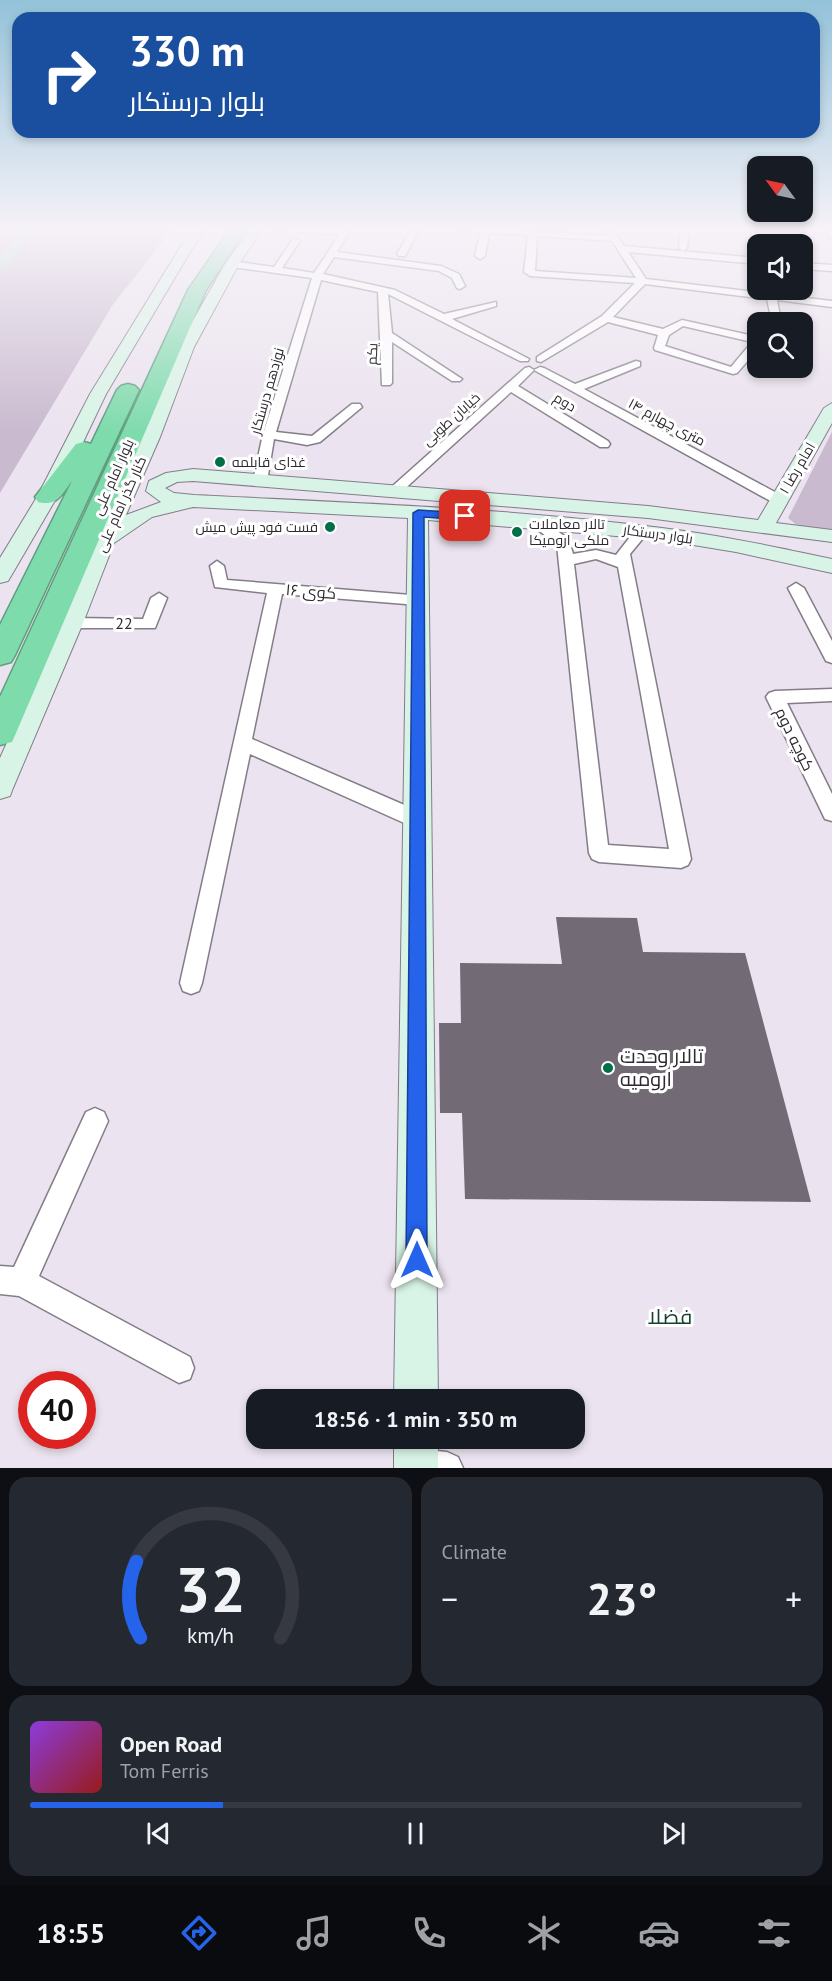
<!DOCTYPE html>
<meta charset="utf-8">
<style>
body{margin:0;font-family:"PT Sans",Cairo,sans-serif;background:#242831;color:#f1f3f6;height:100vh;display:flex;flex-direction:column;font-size:22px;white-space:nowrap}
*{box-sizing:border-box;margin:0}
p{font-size:20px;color:#9ea1a6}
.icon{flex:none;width:33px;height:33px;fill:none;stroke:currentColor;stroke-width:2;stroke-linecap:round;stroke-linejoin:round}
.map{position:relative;height:1468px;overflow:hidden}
.drawer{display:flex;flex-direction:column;gap:9px;padding:9px;background:#0d0f14;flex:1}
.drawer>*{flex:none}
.top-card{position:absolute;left:12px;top:12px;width:808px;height:126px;border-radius:18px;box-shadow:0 3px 9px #0003;background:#1a4fa0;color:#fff;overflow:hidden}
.needle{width:39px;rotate:303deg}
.controls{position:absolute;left:747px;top:156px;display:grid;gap:12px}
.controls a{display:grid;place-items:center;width:66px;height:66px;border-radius:12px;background:#171b24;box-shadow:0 3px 9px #0003;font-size:30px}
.speed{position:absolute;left:18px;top:1371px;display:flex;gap:12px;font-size:30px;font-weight:700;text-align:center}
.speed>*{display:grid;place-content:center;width:78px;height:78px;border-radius:50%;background:#171b24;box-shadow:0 3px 9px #0003;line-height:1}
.speed .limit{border:9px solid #d22;background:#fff;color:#111}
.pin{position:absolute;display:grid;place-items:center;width:51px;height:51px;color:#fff;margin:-26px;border-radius:12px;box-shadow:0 3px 9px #0006}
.me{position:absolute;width:66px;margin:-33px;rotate:0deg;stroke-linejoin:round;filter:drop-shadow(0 0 4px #0008)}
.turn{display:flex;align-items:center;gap:21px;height:126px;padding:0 18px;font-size:27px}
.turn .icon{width:78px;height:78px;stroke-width:2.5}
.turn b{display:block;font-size:42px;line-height:51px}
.big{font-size:45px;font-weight:700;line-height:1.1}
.drawer .tile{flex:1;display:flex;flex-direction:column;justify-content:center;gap:9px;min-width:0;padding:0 21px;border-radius:18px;background:#242831}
.drawer .dial{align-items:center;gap:0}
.dial svg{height:156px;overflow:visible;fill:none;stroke:#363941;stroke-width:7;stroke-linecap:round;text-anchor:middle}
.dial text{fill:#f1f3f6;stroke:none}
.song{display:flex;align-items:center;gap:18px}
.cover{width:72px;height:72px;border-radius:9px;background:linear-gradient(135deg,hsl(270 70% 55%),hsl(0 70% 35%))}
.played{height:6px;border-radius:3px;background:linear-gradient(90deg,#2563eb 25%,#363941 25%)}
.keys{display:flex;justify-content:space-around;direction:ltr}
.heat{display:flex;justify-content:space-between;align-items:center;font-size:33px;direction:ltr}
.drawer .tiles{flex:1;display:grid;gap:9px;grid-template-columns:1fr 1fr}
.tile:last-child{grid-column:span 2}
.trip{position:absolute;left:246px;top:1389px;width:339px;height:60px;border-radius:18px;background:#171b24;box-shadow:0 3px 9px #0003;font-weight:700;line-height:60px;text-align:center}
.tab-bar{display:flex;height:96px;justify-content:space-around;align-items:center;background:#090b0e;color:#9ea1a6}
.tab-bar .icon{width:42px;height:42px}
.tab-bar .active{color:#2563eb}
.tab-bar b{font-size:27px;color:#f1f3f6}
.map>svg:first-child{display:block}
.green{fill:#c9bacf}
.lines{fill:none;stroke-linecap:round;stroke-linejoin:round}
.river{fill:#b3d7c3;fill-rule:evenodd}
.building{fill:#726b75}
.street-casing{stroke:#847d88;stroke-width:3}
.secondary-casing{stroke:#847d88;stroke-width:2}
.highway-casing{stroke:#629d80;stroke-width:3}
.street{fill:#fff;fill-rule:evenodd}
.secondary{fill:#d8f4e6;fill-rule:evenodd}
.highway{fill:#7edbac;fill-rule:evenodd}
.route{fill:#2563eb;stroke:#184099;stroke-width:1.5}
.poi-dot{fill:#006f48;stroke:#fff;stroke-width:2}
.labels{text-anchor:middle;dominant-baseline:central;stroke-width:6;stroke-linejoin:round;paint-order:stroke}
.far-street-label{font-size:14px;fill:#2d292e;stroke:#fff}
.far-poi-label{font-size:14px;fill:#2d292e;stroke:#fff;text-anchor:start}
.street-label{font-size:16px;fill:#2d292e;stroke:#fff}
.near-poi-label{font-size:20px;fill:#2d292e;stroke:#fff;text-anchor:start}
.near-neighbourhood-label{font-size:21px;fill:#16422d;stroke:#fff}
</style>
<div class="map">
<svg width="832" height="1468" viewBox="0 0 832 1468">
<rect width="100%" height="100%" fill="#ebe3ef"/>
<path class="green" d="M0,228H173L112,306L0,493Z
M832,432V532L798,526L788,518Z"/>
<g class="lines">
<path class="river" d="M26,228H40L5,269L0,271V257Z"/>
</g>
<path class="building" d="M556,917L637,918L643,952L745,953L811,1202L465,1199L462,1113H440L439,1023H461L460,963L562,964Z"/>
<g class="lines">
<g class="street-casing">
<path id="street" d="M273,228H352L337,252L441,266L459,274L465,286L460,289L457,288L452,278L439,271L334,257L323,274L395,290L444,314L496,302V306L452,319L529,359L528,361H520L388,294L392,333L462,379L460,381H452L392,342V383L390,385H382L378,292L321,280L276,432L312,436L352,404H360L362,407L320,442L307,445L274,439L267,481L265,484H255L253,481L263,434L312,278L232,267L227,264L232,261L274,267L293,239L296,238L300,241L282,268L314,273L340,234L277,231Z
M412,228H420L405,256H399L397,254Z
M457,228H490L608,236L603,228H611L624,246L758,258V264L628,252L646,279L832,301V307L777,300L781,321L772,322L767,299L645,284L613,317L663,329L682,320L758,337V349L737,373L733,374L655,350L654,348L658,335L608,322L541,362L537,361V357L602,316L635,283L530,276L524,272L528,235L489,233L485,256L480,259L475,256L480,232L461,231ZM537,236L612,241L636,278L535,271ZM683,326L752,342L731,367L665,346L669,335Z
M681,228H689L687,248L683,251L679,248Z
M752,228H760L761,244H758L757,256L752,253Z
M826,228H832V237L829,236Z
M802,263L832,265V271L802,269Z
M636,361L640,362V366L584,389L784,497L786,500L784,503H774L534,370L518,386L608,441L610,444L608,447H600L511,392L399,494H389L387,491L525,368L529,367L534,370L540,367L544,368L575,384Z
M536,517L541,518L569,540L573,554L596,550L616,555L637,528L642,527L649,531L630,554L691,859L688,865L681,868L599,862L592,859L589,853L557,545L531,524L529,521L531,518ZM596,559L618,567L669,849L608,845L574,564Z
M217,561L224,566L227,580L423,596L426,600L418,605L282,594L252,739L425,814L428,820L425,826L418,828L411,826L250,754L202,983L199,991L191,994L183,991L180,983L267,593L215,587L210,566Z
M796,583L804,588L832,641V663L826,661L824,657L788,588Z
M159,593L167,598L155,628H72L66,627L64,623L66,619L72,618L143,619L151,598Z
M832,689V701L787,703L832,794V821L825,819L766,697L769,693L775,691Z
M95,1108L104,1112L108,1121L39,1276L190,1357L194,1368L190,1379L179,1383L19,1296L0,1294V1266L14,1267L86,1112Z
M416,1449L447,1452L458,1457L463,1468H401L400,1465L405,1454Z"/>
</g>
<g class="secondary-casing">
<path id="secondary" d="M195,228H207L193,247L106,394L57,497L11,576L8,581L0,583V558L37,497L90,394L181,246Z
M251,228H263L239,264L194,347L160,437L126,515L161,502L146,491L149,481L166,473L193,469L648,506L758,520L824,408L832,403V423L776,523L832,530V542L648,518L193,481L177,482L165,488L174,493L194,495C350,503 507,508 662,528C719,535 776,547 832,559V573L736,552L663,540L428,520L438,1400H394L408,518L193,507L152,517L114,543L83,623L13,788L10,796L0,799V758L61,623L93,544L142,437L178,347L225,264Z
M394,1438H438V1468H394Z"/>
</g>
<g class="highway-casing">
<path id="highway" d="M231,228H247L206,290L16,733L12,742L0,745V697L188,290Z
M128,384L135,386L139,390L15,655L11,662L0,665V625L72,481C62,494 57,507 38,502L35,497L76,444L84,442L91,444L117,390L121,386Z"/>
</g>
<use href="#street" class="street"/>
<use href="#secondary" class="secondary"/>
<use href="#highway" class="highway"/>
</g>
<linearGradient id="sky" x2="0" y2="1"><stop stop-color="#93c2d9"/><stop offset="0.53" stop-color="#f6f2f8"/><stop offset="1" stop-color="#f6f2f8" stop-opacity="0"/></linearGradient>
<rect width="832" height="433" fill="url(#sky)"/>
<path class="route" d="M418,510L465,513L471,516L465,520L424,517L427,1260L424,1268L417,1271L409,1268L406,1260L413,513Z"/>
<g class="poi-dot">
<circle cx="220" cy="462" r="6"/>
<circle cx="330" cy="527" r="6"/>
<circle cx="517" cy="532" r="6"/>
<circle cx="608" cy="1068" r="6"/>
</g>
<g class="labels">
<g class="far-street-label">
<text transform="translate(372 354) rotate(-88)">یکم</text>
<text transform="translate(267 391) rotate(-74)">نوزدهم درستکار</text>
<text transform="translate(565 402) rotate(31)">دوم</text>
<text transform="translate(451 419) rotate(-42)">خیابان طوبی</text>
<text transform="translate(667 422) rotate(28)">۱۴ متری چهارم</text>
<text transform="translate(797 468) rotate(-60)">امام رضا ۱</text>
<text transform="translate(113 477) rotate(-66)">بلوار امام علی</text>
<text transform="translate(121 504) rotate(-66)">کنار گذر امام علی</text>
<text transform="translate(658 534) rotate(8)">بلوار درستکار</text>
</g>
<g class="far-poi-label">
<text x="232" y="462">غذای قابلمه</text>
<text x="529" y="524">تالار معاملات<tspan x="529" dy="16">ملکی ارومیکا</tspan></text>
<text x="318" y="527" text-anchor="end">فست فود پیش میش</text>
</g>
<g class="street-label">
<text transform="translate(311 591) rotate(5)">کوی ۱۶</text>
<text x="124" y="623">22</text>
<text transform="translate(795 739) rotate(64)">کوچه دوم</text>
</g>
<g class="near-poi-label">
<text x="620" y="1056">تالار وحدت<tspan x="620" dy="23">ارومیه</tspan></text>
</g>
<g class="near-neighbourhood-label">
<text x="670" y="1316">فضلا</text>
</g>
</g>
</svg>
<div class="controls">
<a><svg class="needle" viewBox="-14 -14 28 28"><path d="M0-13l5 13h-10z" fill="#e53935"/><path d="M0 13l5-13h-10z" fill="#9ea1a6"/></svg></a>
<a><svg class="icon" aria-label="sound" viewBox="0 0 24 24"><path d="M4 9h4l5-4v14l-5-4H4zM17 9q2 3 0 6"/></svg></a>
<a><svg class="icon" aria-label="search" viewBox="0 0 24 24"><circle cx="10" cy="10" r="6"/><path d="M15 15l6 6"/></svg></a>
</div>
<div class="speed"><div class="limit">40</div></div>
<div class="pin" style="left:465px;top:516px;background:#d93025"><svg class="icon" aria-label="arrive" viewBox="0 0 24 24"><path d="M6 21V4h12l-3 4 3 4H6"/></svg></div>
<svg class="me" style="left:417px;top:1260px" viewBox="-20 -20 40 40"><path d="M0-17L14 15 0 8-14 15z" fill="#2563eb" stroke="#fff" stroke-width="4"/></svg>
<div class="trip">18:56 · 1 min · 350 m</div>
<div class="top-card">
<div class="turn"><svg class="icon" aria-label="right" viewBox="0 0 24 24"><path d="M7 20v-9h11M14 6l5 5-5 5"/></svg><div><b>330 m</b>بلوار درستکار</div></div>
</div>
</div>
<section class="drawer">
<div class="tiles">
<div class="tile dial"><svg viewBox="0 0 100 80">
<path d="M14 69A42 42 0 1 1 86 69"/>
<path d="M14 69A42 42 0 0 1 12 30" stroke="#2563eb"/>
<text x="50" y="56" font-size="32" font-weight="700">32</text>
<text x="50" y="72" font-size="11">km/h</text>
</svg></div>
<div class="tile"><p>Climate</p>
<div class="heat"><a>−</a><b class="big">23°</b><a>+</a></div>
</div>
<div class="tile">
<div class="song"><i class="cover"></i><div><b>Open Road</b><p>Tom Ferris</p></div></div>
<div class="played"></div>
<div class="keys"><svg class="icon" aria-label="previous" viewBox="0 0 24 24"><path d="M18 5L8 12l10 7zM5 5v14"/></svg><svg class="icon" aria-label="pause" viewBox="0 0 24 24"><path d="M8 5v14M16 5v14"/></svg><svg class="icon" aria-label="next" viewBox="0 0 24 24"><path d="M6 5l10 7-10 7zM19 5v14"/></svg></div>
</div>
</div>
</section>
<nav class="tab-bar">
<b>18:55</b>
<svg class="icon active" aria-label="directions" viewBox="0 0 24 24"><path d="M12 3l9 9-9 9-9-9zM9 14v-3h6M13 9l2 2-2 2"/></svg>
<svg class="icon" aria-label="music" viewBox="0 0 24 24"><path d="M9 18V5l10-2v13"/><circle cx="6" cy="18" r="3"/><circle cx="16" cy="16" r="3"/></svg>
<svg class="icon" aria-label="phone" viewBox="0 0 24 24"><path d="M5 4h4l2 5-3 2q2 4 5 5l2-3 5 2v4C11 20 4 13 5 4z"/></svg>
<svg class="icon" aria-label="climate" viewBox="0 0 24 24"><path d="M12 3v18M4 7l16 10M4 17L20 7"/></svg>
<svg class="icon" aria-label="car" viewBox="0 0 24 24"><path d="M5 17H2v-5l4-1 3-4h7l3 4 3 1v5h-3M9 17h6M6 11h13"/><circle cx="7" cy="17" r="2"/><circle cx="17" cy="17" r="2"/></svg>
<svg class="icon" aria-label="filters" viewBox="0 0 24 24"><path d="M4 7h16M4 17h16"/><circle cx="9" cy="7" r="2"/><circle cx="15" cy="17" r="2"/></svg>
</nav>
